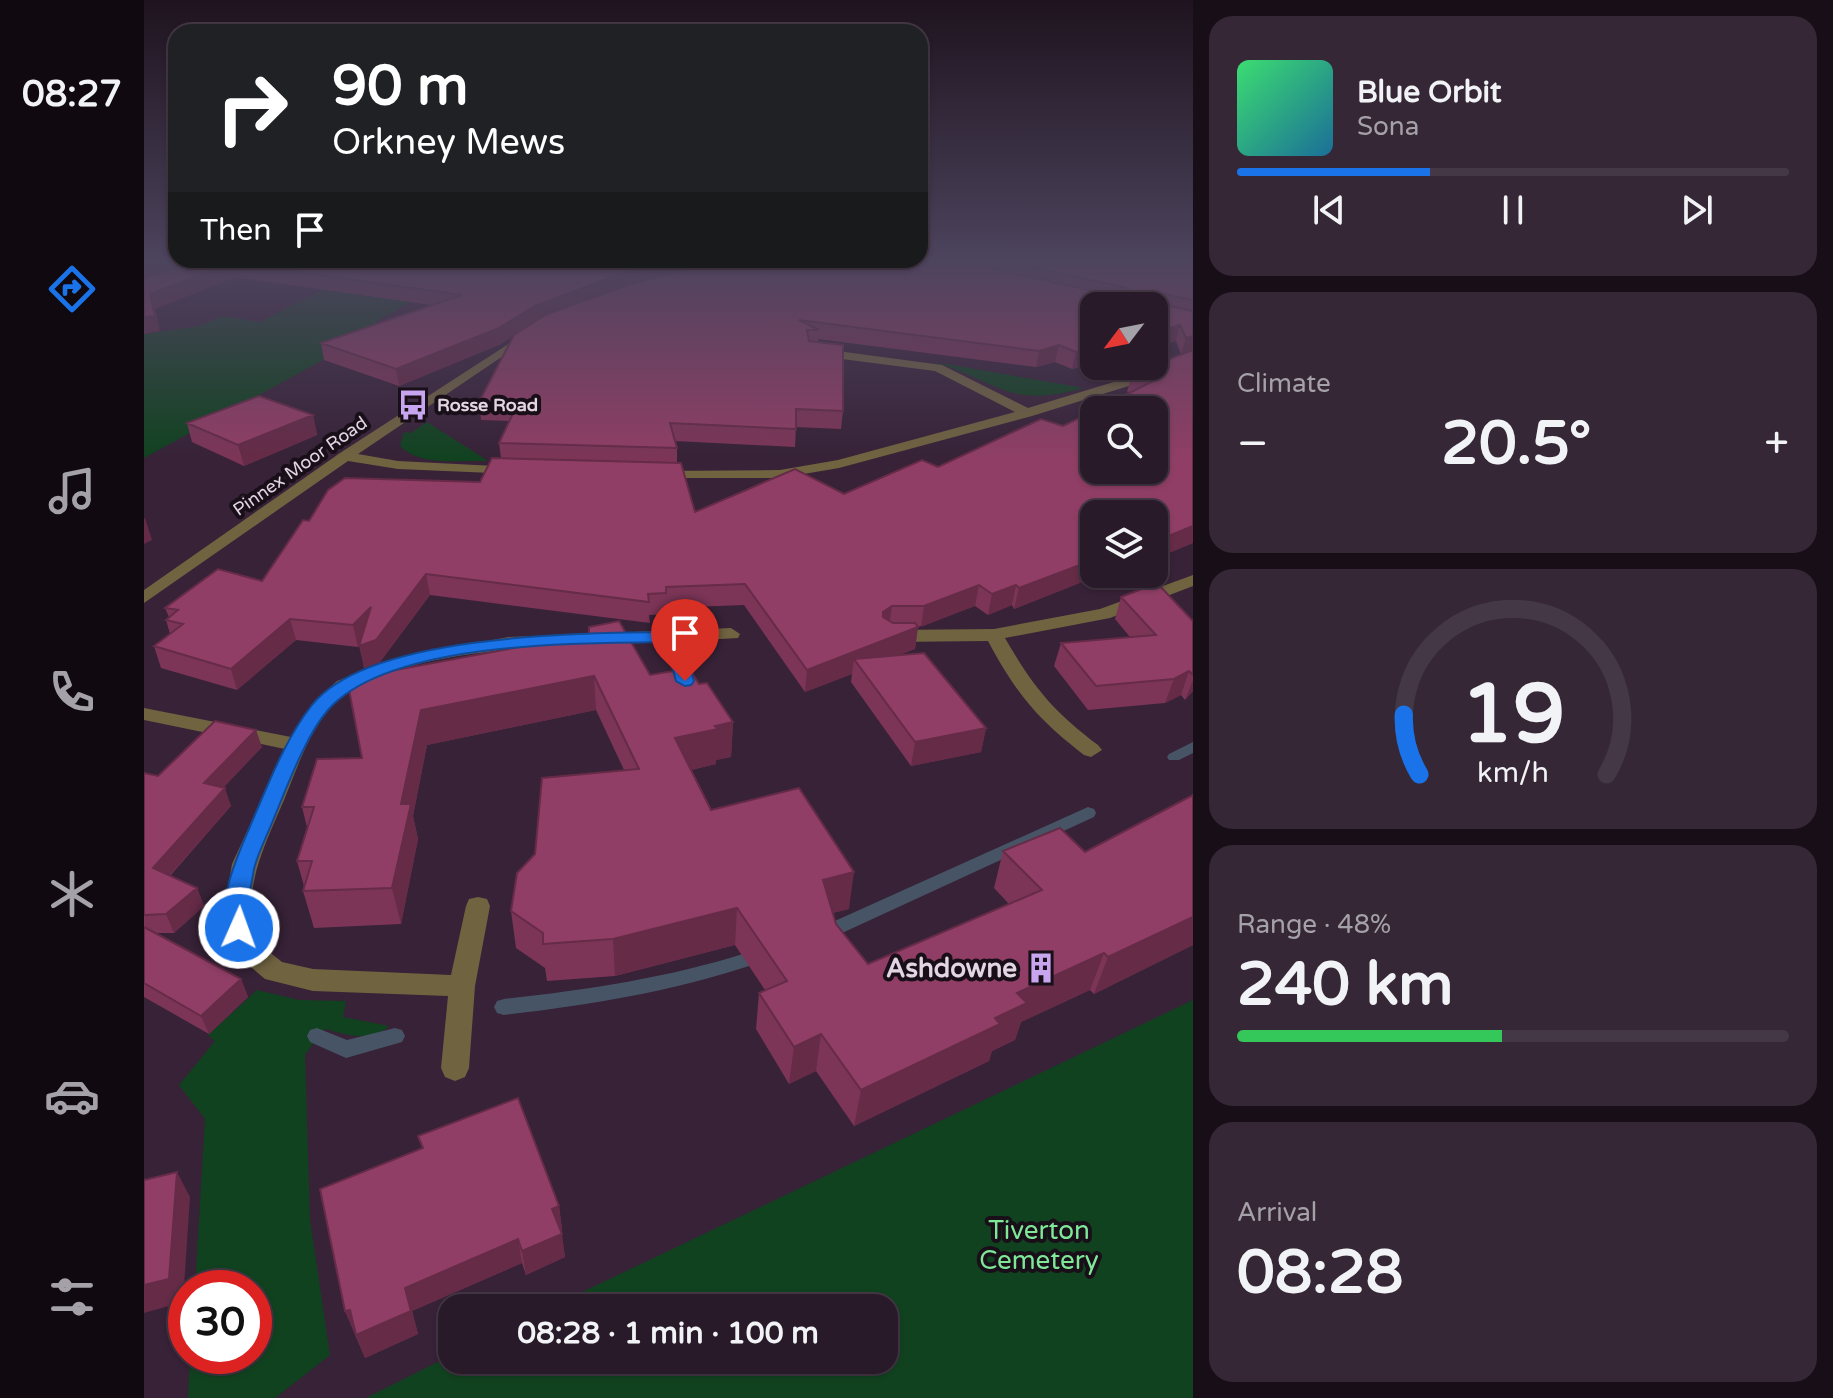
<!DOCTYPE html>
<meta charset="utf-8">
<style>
body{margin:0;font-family:"Varela Round",sans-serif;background:#352735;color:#f1f3f6;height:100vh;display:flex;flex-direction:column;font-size:30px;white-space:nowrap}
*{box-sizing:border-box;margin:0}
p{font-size:26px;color:#a5a1a8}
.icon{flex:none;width:44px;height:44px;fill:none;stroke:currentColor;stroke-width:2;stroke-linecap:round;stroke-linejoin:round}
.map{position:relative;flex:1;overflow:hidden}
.panel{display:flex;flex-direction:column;gap:16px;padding:16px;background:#170e17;width:640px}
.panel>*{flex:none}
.hud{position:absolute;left:24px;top:24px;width:760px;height:244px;border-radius:24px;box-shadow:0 2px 6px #0004,0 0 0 2px #453846;background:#202124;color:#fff;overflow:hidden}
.needle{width:52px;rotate:238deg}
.buttons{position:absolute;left:936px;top:292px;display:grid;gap:16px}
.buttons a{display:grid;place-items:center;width:88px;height:88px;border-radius:16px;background:#291a29;box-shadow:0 2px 6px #0004,0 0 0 2px #453846;font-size:40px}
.speed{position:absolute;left:24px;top:1270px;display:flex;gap:16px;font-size:40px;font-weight:700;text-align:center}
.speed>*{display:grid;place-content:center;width:104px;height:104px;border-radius:50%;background:#291a29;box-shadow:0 2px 6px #0004,0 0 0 2px #453846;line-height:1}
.speed .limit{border:12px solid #d22;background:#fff;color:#111}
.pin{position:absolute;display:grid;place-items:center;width:68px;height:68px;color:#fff;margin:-82px -34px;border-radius:50% 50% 50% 0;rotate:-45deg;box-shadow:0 0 8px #0007}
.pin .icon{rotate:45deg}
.me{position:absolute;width:88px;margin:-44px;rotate:2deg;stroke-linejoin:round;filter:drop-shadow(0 0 6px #0008)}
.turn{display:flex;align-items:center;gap:28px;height:168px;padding:0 32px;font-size:36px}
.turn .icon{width:104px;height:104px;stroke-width:2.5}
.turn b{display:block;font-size:56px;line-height:68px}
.then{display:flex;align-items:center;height:76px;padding:0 32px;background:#0003;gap:16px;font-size:30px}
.big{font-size:60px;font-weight:700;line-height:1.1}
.panel .tile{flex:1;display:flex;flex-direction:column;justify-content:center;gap:12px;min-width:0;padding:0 28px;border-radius:24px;background:#352735}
.panel .dial{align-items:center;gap:0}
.dial svg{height:208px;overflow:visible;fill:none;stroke:#453846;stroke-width:7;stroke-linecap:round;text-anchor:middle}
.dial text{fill:#f1f3f6;stroke:none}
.song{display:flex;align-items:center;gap:24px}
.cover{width:96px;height:96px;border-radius:12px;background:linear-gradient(135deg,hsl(140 70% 55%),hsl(200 70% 35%))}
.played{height:8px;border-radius:4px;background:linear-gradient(90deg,#1a73e8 35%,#453846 35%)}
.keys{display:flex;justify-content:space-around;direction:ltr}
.heat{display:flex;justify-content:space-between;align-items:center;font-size:44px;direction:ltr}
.charge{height:12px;border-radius:6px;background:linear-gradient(90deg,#34c759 48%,#453846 0)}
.trip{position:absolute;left:294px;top:1294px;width:460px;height:80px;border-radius:24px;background:#291a29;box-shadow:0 2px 6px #0004,0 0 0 2px #453846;font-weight:700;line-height:80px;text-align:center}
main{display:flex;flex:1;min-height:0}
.menu{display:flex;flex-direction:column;width:144px;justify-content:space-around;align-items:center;background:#100a10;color:#a5a1a8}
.menu .icon{width:56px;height:56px}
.menu .current{color:#1a73e8}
.menu b{font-size:36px;color:#f1f3f6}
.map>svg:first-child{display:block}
.green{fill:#114220}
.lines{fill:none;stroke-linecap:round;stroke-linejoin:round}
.stream{fill:#475465;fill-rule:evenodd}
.minor{fill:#706340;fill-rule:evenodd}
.wall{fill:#7c3557;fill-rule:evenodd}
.shaded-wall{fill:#652b47}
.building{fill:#903e65;stroke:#652b47;stroke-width:2}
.route{fill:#1a73e8;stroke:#114b97;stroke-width:2}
.labels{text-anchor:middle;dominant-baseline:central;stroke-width:8;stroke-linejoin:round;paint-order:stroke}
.far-poi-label{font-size:18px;font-weight:bold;fill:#e3d5e3;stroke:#190f19;text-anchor:start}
.far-street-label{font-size:18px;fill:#e3d5e3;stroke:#190f19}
.near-poi-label{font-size:26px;font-weight:bold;fill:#e3d5e3;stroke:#190f19;text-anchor:end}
.near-park-label{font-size:26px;fill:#7ee898;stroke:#190f19}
</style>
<main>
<nav class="menu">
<b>08:27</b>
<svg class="icon current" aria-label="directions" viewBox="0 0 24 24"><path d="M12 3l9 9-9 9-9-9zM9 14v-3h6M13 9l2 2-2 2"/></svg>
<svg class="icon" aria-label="music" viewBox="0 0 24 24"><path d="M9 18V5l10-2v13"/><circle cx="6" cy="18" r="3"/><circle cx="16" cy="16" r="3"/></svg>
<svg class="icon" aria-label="phone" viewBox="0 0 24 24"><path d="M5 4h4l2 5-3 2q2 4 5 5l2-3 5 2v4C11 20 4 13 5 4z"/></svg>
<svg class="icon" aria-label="climate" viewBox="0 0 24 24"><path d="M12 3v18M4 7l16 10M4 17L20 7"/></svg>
<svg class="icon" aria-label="car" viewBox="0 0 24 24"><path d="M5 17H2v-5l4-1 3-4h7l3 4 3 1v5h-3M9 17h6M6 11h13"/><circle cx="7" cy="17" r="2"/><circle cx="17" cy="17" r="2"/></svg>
<svg class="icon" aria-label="filters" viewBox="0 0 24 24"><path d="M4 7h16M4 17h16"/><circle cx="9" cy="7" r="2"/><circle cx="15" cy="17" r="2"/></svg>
</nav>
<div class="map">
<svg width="1049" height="1398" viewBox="0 0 1049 1398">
<rect width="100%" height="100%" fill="#372237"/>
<path class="green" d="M199,279L281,294L231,322L241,326L0,458V334L55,326L79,316L116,322Z
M791,362L940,388C864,409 857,383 791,362Z
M283,422L344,461C316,460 277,467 256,446L260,432L267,433Z
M113,990L155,1000L202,1001L199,1017L245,1026C227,1043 202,1035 182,1029L171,1034V1041L161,1055L166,1220L186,1355L131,1398H44L46,1356H110V1288H51L61,1119L35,1085L71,1041L64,1035Z
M1049,1000V1398H222L308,1355V1360H740V1308H405Z"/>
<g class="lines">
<path class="stream" d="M1049,742V753L1035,760H1025L1023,757L1025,754Z
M944,807L950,809L952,813L950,817L685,939L679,941L673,939L670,934L673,929Z
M602,953L608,955L611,960L608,965C527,992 445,1005 360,1015L353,1013L350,1007L353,1001L360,999C442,990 523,978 602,953Z
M173,1028L203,1040L251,1028L258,1030L261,1036L258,1042L202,1058L166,1042L163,1036L166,1030Z"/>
<path class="minor" d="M389,328L395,331L393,333L214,454L254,461L370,467L377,471L375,474L254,469L204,461L0,603V590L196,453Z
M671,348L798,365L884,408L983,378L1049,353V361L991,384L888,416L695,468L636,478H509L507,475L514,471L636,470L694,460L871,412L791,371L667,355L665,352Z
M1049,575V586L966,618L861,638C890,688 909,711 954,745L958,750L947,757L940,755C892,718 872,693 844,641L747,642L738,636L747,630L850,629L956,609Z
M587,628L596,634L594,638L540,641L551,681L541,687L531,681L521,642C438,646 237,642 183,712C163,737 152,771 140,800C119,849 100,885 109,939L138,962L169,969L307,975L322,906L325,899L334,897L343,899L346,906L331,986L325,1068L321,1077L311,1081L301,1077L297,1068L304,996L169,991L121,979L88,951L80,911L88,864L141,749L0,720V708L147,737L168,704L193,681L260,656L365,637Z"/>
</g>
<path class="wall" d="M0,263H1049V543L1010,559V514L950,574L943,587L938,582L870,609L868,605L844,615L831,606L774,627L771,649L754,655L842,728L837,752L767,766L707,682L708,674L661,692L600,605L522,608V614L505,615L506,623L286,595L236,662L220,668L216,644L214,647L152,640L93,690L17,668L10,646L26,634L22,620L25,617L21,608L118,581L165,521L336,482L357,458L355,443L366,421L337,420L335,402L370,335L357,344L255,386L180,360L177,343L287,305L91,277L11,309L16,331ZM950,306H1010V347L1032,341L1037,354L988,374L983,392L986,393L919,426L794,467L700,494L551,512L533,463V448L531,441L651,447L652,427L697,429L699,411L674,342V339L892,367L911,362L928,369L950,363Z
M169,415L173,435L100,466L48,442L43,423Z
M977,597L1049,621V691L1041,700L1037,695L1021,703L944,710L910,666L917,643L986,637L971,619Z
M531,675L555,684L589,722L587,757L572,760V764L547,770L567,810L705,909L688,913L692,924L724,964L865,904L850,888L859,851L941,852L1049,795V945L950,994L946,990L877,1022L871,1040L848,1051L845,1061L710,1126L672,1071L645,1084L612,1029L615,993L621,990L591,945L471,976L403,981L401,968L372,948L367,911L480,770L452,710L283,745L269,816L274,839L257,924L170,928L159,891L160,886L153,861L163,827L158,807L218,758L203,679Z
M118,747L79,788L87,806L26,876L53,888L60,906L30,933H12L97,979L104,997L65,1034L0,997V773L14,776Z
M274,1136L415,1206L418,1230L417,1231L421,1257L382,1275L378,1263L268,1311L274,1334L221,1358L201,1311L278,1148Z"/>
<path class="shaded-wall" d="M10,263H47L0,282V266Z
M87,263L91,277L11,309L16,331L0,334V317L6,294Z
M523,263H579L392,321L357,344L255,386L252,369L391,306L476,274Z
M1036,325L1032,341L1010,347V332Z
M1049,336V351L1037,354L1042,338Z
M915,345L911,362L892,367L895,351Z
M950,347V363L928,369L932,352Z
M169,415L173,435L100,466L94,445Z
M1,518L8,540L0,544V519Z
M1049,526V543L1010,559V542Z
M944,562L938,582L870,609L875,588Z
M950,566V574H975L943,587L948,567Z
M282,574L286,595L236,662L220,668L215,646Z
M835,585L831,606L777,627L780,606Z
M872,585L868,605L844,615L848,594Z
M748,606L745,628L736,634L739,612Z
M227,607L232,628L214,647L209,625Z
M146,619L152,640L93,690L87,669Z
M774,627L771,649L718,670L710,659L708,674L661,692L663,670Z
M1045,671L1037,695L1021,703L1030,679Z
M450,676L452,710L283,745L269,816L274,839L257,924L248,888L257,804L277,710Z
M1049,680V691L1041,700Z
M589,722L587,757L572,760V764L531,773V738Z
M842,728L837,752L767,766L771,742Z
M112,730L118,747L66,801L60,783Z
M81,788L87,806L16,886L9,868Z
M710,872L705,909L674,917L679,880Z
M53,888L60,906L30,933L22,914Z
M593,908L591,945L471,976L469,939Z
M1049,917V945L950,994L964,957Z
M960,953L946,990L877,1022L871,1040L848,1051L845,1061L710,1126L717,1090L851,1018L873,993Z
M97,979L104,997L65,1034L57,1016Z
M677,1034L672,1071L645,1084L650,1047Z
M33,1172L46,1197L39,1302L0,1313V1285Z
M415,1206L418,1230L411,1234L408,1209Z
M418,1234L421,1257L382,1275L378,1251Z
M374,1239L378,1263L268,1311L274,1334L221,1358L212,1335L261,1288Z
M206,1310L215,1333L211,1334L201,1311Z"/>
<path class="building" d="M45,263H87L6,294L11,316L0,317V278L41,265Z
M88,263H523L476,274L391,306L355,328L252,369L177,343L318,295Z
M566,263H824L962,294L986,291L983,288L870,263H1049V300L1015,293L1011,296L1012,303L1049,311V336L1042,338L1036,325L1010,332V306H950V347L932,352L915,345L895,351L655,320L675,330H663L665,341L699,345V411L652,409V429L526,423L533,448L355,443L374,403L335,402L370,335L401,315L486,284Z
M1049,350V526L1010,542V514H950V566L948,567L944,562L875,588L872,585L848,594L835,585L780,606H748L739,612V617L749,623H771L774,627L663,670L601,584L522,587V593L504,594L505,602L282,574L232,640L215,646L227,607L209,625L146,619L87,669L10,646L39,624L22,620L34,610L21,608L74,569L118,581L159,520L165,521L184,490L201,478L336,482L348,458L537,463L551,512L651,469L700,494L778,460L794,467L897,419L919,426L950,411V470H1010V410H952L1007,382L988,374Z
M115,396L169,415L94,445L43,423Z
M1013,583L1049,621V675L1045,671L1030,679L952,686L917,643L1012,635L977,597Z
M475,621L506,675L529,671L531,675L547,671L555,684L563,683L589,722L571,726L574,729L531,738L567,810L655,788L710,872L679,880L692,924L724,964L898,890L859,851L916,828L941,852L1049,795V917L964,957L960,953L873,993L883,1003L851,1018L856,1024L717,1090L677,1034L650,1047L615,993L643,981L593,908L469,939L399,944V933L367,911L373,873L391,854L398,778L495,769L450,676L277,710L257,804H267L248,888L159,891L168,861H153L170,807H158L173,759L218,758L203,679L445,634V627Z
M780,653L842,728L771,742L710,659Z
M71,721L112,730L60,783L81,788L9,868L53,888L22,914L0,915V773L14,776Z
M0,927L97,979L57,1016L0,983Z
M374,1098L415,1206L408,1209L418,1234L378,1251L374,1239L261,1288L267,1311L212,1335L206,1310L201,1311L176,1189L279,1148L274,1136Z
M33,1172L25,1279L0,1285V1180Z"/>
<linearGradient id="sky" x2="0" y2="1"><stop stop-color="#1e131e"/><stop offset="0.57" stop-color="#4d445e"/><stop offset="1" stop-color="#4d445e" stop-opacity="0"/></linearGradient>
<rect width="1049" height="459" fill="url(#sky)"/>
<path class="route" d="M529,632L537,637L550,681L547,685L541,686L532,681L522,642C435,643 245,641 184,710C162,735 143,787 130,818C124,834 114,852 110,869C108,882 104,897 104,911C103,920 107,925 103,934L95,937L86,934C70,904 95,853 107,824C124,785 141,739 168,705C225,633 441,633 529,632Z"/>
<defs>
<g id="bus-bare" transform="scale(2.4)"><path d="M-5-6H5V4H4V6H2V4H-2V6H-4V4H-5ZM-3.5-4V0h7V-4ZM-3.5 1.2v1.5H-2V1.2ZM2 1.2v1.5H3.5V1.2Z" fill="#c7a6ef" stroke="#190f19" stroke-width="2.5" paint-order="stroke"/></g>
<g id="building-bare" transform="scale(2.4)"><path d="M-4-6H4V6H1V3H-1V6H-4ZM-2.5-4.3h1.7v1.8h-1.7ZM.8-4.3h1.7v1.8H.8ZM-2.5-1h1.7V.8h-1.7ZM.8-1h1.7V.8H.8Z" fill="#c7a6ef" stroke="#190f19" stroke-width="2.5" paint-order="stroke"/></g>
</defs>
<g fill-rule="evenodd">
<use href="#bus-bare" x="269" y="405"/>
<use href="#building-bare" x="897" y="968"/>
</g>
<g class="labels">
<g class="far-poi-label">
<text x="293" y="405">Rosse Road</text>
</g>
<g class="far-street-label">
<text transform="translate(156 466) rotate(-35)">Pinnex Moor Road</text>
</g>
<g class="near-poi-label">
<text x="873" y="968">Ashdowne</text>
</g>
<g class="near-park-label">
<text x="895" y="1230">Tiverton<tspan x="895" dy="30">Cemetery</tspan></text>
</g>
</g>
</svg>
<div class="buttons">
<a><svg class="needle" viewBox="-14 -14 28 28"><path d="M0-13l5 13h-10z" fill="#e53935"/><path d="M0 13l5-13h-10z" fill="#a5a1a8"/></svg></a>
<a><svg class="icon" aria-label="search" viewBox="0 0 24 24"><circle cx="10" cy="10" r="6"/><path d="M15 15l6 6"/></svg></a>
<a><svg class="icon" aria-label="layers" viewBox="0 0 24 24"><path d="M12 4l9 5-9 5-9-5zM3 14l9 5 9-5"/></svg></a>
</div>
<div class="speed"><div class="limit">30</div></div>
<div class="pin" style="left:541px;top:681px;background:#d93025"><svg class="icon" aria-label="arrive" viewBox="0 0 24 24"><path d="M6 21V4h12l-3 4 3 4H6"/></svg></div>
<svg class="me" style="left:95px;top:928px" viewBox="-20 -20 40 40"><circle r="17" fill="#1a73e8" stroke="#fff" stroke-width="3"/><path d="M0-11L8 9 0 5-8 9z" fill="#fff"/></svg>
<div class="trip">08:28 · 1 min · 100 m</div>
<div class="hud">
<div class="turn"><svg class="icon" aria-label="right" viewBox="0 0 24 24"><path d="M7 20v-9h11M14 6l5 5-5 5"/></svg><div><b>90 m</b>Orkney Mews</div></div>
<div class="then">Then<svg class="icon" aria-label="arrive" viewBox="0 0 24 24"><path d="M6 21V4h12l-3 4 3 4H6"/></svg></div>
</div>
</div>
<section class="panel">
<div class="tile">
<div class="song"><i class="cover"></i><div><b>Blue Orbit</b><p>Sona</p></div></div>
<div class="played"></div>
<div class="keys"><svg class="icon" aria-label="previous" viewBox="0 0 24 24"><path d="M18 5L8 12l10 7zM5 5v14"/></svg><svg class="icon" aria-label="pause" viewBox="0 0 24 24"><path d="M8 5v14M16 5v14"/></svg><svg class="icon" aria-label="next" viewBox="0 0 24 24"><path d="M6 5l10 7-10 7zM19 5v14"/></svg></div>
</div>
<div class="tile"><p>Climate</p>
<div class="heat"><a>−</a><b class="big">20.5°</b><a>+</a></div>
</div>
<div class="tile dial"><svg viewBox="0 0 100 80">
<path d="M14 69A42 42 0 1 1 86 69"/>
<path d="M14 69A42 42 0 0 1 8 46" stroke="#1a73e8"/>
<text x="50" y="56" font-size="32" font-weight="700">19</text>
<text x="50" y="72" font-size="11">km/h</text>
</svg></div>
<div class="tile"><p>Range · 48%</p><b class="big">240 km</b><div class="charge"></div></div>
<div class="tile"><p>Arrival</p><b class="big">08:28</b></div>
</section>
</main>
